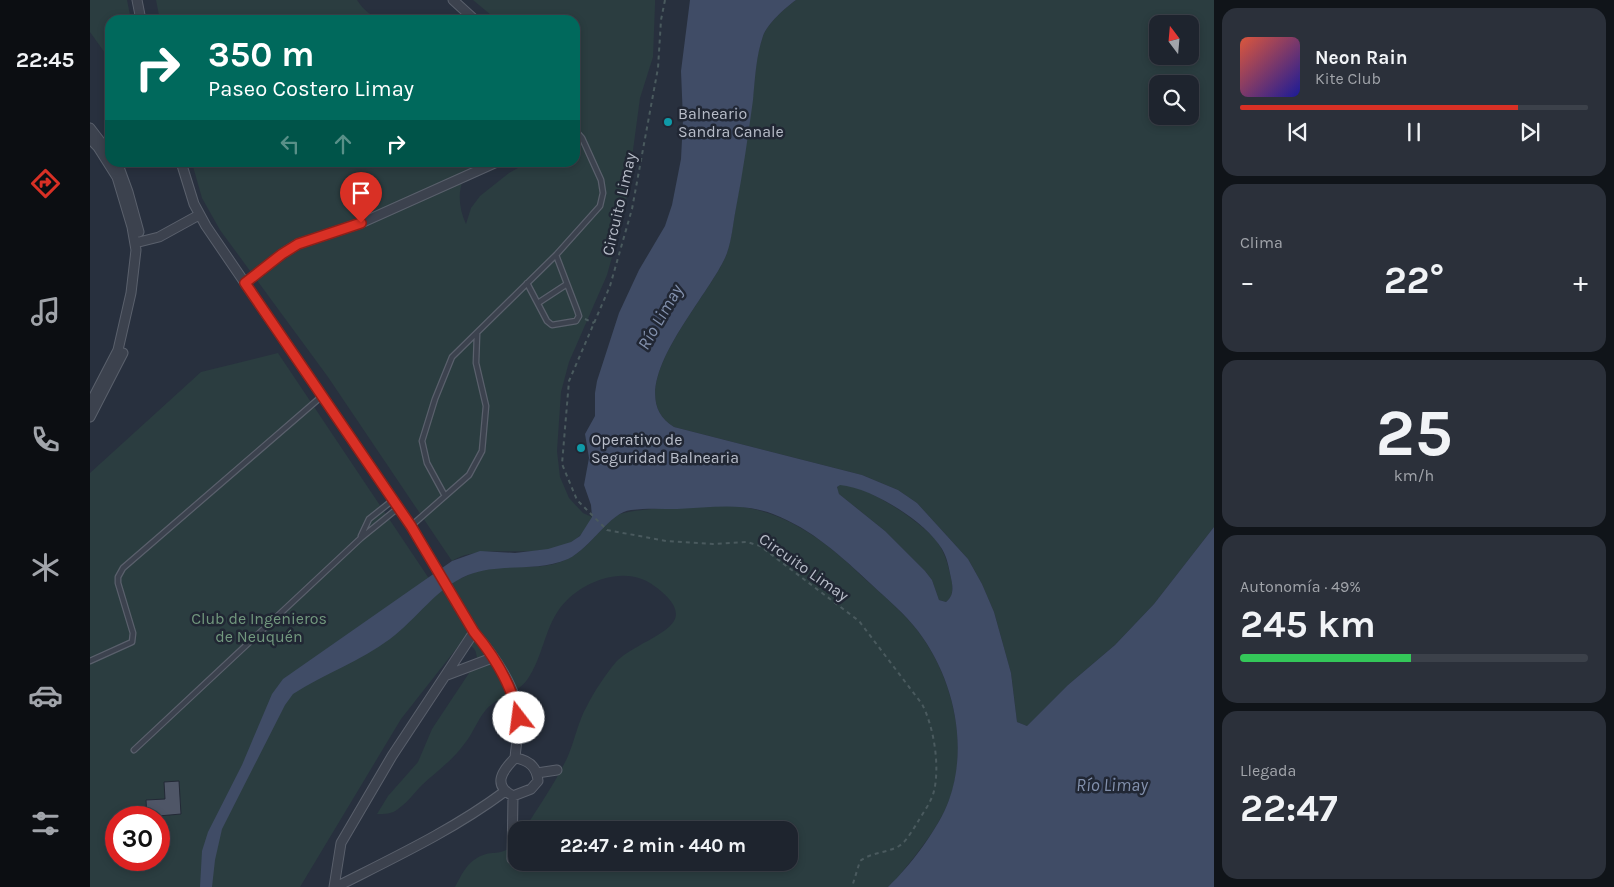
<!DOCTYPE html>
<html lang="es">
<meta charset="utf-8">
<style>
body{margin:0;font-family:Karla,sans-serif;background:#2b303a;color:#f1f3f6;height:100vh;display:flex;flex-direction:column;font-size:19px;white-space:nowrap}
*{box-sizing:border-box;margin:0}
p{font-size:16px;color:#a1a4aa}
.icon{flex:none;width:28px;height:28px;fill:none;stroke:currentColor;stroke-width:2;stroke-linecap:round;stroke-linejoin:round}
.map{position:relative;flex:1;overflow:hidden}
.side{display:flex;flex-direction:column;gap:8px;padding:8px;background:#101419;width:400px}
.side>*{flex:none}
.hud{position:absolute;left:15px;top:15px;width:475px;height:152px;border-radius:15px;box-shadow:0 2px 8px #0003,0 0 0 1px #3c414a;background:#00695c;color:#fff;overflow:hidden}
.needle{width:32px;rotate:344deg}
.tools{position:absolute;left:1059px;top:15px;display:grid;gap:10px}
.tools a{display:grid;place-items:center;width:50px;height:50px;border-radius:10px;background:#1e242e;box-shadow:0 2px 8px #0003,0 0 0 1px #3c414a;font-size:25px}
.speed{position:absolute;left:15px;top:806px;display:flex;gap:10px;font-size:25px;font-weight:700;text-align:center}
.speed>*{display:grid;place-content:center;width:65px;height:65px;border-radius:50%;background:#1e242e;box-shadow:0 2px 8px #0003,0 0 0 1px #3c414a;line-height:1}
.speed .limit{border:8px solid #d22;background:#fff;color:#111}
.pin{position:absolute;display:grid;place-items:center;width:42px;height:42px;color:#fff;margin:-51px -21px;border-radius:50% 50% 50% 0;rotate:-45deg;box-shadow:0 0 5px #0007}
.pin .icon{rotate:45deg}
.me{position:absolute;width:55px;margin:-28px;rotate:345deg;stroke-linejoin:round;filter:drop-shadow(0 0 4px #0008)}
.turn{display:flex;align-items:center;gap:18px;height:105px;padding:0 20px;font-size:22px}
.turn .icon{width:65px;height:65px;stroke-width:2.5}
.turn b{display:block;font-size:35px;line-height:42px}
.lanes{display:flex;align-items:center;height:48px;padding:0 20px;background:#0003;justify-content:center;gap:25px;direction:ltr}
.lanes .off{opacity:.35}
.big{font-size:38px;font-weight:700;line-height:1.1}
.side .tile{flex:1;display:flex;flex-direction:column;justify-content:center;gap:8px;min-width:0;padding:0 18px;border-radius:15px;background:#2b303a}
.side .dial{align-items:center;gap:0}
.dial b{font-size:65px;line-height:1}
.song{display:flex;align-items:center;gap:15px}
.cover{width:60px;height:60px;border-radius:8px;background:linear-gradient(135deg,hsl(10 70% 55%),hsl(240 70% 35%))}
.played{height:5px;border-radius:2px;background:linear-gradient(90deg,#d93025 80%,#3c414a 80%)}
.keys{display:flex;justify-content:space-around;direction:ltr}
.heat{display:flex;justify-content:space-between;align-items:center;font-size:28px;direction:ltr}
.charge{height:8px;border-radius:4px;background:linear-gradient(90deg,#34c759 49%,#3c414a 0)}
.trip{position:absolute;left:418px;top:821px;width:290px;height:50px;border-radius:15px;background:#1e242e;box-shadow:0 2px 8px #0003,0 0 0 1px #3c414a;font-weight:700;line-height:50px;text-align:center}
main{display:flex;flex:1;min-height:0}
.dock{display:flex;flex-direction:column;width:90px;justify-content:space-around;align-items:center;background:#0c0e12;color:#a1a4aa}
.dock .icon{width:35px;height:35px}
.dock .on{color:#d93025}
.dock b{font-size:22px;color:#f1f3f6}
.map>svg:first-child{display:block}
.green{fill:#2b3d40;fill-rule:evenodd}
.water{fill:#404c66;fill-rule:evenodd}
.building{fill:#4f5667;stroke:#232936}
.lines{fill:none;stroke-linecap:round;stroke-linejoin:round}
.service-casing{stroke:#5a606c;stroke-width:7}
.minor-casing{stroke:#5a606c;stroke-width:11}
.path{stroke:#4a5a5e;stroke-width:2;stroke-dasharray:4 4;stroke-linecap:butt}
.service{stroke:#3c424e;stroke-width:4.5}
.minor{stroke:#3c424e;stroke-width:9}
.route-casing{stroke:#8d1f18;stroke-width:12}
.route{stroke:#d93025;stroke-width:9}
.culture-dot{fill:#0f9aa8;stroke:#212734;stroke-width:2}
.labels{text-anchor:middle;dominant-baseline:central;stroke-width:5;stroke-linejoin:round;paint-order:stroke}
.poi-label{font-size:16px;fill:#b8bdc9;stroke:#212734;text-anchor:start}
.street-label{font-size:16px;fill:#b8bdc9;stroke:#212734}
.park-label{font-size:16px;fill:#72987e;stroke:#212734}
.water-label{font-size:18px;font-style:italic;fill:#8391ad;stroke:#212734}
</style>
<main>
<nav class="dock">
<b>22:45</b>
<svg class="icon on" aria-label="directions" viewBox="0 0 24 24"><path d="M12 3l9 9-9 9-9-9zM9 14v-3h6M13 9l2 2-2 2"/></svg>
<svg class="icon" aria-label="music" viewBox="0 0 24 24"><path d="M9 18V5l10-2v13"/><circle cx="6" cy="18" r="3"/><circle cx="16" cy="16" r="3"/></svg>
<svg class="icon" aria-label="phone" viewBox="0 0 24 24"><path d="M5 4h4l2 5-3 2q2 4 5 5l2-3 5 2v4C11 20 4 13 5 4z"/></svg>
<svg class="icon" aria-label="climate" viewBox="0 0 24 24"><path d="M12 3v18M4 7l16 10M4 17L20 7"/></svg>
<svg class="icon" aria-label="car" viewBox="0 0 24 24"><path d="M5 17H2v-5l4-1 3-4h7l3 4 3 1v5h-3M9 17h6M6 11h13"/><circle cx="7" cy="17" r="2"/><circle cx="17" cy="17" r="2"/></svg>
<svg class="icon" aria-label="filters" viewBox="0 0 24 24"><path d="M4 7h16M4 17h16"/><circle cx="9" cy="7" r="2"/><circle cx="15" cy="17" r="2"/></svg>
</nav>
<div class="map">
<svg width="1124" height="887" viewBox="0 0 1124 887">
<rect width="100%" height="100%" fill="#28303e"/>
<path class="green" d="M0,0H37L41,20H20V60L0,32Z
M66,0H267C274,11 281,16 294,20H70Z
M383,0H565V5L563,57L550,98L535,210L517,275L479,362L471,392L467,451L470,477L479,498L493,513L502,517C482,568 419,544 380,554C373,555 367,558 362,561L238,377L130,230L112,198L102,163H386C367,179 366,202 376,224L381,208L390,196L419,173L437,163L485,162C485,154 484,145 485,137C486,123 495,122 485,106V20H407Z
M706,0H1124V527L1064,604L1025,645L978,685L937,726L927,722L921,673L904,612L892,584L878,559L827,503L808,490L772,475L584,427C525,391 622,295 637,253C641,240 643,225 645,212C652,174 657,135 663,96C665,76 666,55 673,36C678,23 695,8 706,0ZM1068,24H1100V56H1068ZM1068,84H1100V116H1068Z
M188,353L348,592C367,580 386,568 409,567C429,566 447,569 467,563C497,554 505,531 528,515C539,508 631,504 647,506C700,513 738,543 775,579C793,595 813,612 828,631C865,680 882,755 854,812C841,838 821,861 803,883L798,887H365C371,876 376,864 387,858C403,848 410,859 426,842V862H699V830H434C449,806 466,782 478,756C485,740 488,721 497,706C504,692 515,675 526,662C540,647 576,635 584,621C592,607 573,592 563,585C534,564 490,582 470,608C454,630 453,657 437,680C427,694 406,697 395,711C387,721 383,733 375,743C363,760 347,771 332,785C324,793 318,802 308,809C302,814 295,814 287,814L298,796L328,762L342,729L387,661C387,649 383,644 370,644L311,719L210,887H0V473L111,372ZM26,818H69V860H26Z
M748,485C772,481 829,521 845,539C854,550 858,563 861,578C863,587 864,596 856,602L849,600L842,580L835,571L795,531L749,494L747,489Z"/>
<path class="water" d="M600,0H706C695,8 678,23 673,36C666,56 665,79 663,100C658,136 653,172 646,208C643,223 642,239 637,253C622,295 525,391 584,427L772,475L808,490L827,503L878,559L892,584L904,612L921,673L927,722L937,726L978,685L1025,645L1064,604L1124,527V887H798C820,866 849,828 859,800C879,744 863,677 828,631C815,614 797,599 781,584C751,556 722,529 683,514C651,502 619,508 587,509C571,509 557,508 541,510C520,512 501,548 478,559C445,573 411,562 378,575C345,589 328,618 300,639C271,661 234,674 203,694L195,705L132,829L125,860L122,887H110L112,851L118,832L152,765L182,694L193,679L362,561L390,551L425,553L458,549L481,542L490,536L502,517L501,505L494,485L499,458L495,434L505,416V393L507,381L529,313L549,270L575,226L582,205L591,159L593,120L591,71ZM750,485C782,488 835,521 852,549C857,557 859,568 861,578C863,587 864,596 856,602L849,600L842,580L835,571L795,531L749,494L747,487Z"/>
<path class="building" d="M89,781L91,814L57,817L56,800L75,799L74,782Z"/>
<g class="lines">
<g class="service-casing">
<path id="service" d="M437,283L457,321L462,325L486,321L489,316L487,310L466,255
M448,303L477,284
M355,496L337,463L332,441L345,399L362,357L466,255L510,206L513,193L511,180L492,138L485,130
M321,526L379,475L392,451L396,406L386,363L387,334
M271,536L279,519L303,500
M0,661L42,642L43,633L28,583V577L33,568L232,396
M44,750L271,538L308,508"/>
</g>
<g class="minor-casing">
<path id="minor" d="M47,0L51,20
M363,0L385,20
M0,128L20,154
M0,139L8,147L27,177L42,227L46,250L41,293L28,350L0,404
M91,162L104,204L116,226L321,526L384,632C403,654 428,689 429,719C429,731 426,745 425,758
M30,170L38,192L49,232
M45,243L69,237L109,215
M155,283L192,254L208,244L271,223L407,162
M0,417L33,353
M357,675L402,658
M425,758C439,760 447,767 448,781L441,789L423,796C402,785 412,771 425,758Z
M447,773L467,770
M422,859L423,796
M244,887L251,843L302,756L384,632
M246,887C303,858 363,830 414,792"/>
</g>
<path class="path" d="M575,0L571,20L568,68L542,209L520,286L479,381L472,464L487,500L517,530L576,541L623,544L657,542L670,546L769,621L832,704C844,727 850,766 844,791C841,803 832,814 826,825C821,832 817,841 809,846C797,853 782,852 770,861L762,887
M495,319L504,323"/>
<use href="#service" class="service"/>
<use href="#minor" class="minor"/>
</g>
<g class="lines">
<g class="route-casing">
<path id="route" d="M271,223L208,244L192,254L155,283L321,526L384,632C405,657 422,686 429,718"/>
</g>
<use href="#route" class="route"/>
</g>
<g class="culture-dot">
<circle cx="578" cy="122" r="5"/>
<circle cx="491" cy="448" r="5"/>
</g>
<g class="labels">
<g class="poi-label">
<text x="588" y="113">Balneario<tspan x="588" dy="18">Sandra Canale</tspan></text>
<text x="501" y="439">Operativo de<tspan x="501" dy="18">Seguridad Balnearia</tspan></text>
</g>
<g class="street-label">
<text transform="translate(529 204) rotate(-77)">Circuito Limay</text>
<text transform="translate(714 567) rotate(35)">Circuito Limay</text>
</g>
<g class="park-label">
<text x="169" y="618">Club de Ingenieros<tspan x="169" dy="18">de Neuquén</tspan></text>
</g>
<g class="water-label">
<text transform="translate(570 317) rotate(-60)">Río Limay</text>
<text x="1022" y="785">Río Limay</text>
</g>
</g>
</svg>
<div class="tools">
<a><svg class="needle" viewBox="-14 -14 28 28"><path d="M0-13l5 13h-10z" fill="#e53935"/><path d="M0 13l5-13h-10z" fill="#a1a4aa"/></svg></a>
<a><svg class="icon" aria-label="search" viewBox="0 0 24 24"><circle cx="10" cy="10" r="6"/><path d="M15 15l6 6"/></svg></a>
</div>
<div class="speed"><div class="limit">30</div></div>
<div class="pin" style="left:271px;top:223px;background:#d93025"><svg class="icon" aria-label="arrive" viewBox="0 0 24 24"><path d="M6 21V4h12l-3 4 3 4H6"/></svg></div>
<svg class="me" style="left:429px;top:718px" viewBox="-20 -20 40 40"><circle r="19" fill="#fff"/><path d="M0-13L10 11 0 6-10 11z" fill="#d93025"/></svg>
<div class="trip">22:47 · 2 min · 440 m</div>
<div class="hud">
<div class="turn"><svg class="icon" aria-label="right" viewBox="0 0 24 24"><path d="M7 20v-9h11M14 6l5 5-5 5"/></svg><div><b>350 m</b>Paseo Costero Limay</div></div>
<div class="lanes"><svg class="icon off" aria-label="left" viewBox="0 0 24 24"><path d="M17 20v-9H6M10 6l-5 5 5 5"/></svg><svg class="icon off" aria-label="ahead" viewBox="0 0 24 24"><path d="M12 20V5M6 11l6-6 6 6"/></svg><svg class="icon" aria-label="right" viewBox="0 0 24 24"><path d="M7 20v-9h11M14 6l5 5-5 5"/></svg></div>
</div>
</div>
<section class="side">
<div class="tile">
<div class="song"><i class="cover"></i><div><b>Neon Rain</b><p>Kite Club</p></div></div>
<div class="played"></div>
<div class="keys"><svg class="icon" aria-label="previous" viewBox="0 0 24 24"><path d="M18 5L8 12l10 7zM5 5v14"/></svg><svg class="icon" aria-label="pause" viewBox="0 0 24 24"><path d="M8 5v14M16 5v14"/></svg><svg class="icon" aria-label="next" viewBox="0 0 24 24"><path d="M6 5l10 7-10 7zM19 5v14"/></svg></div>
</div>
<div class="tile"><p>Clima</p>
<div class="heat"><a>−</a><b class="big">22°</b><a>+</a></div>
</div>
<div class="tile dial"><b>25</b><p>km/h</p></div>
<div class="tile"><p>Autonomía · 49%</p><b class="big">245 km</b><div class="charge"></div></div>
<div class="tile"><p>Llegada</p><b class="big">22:47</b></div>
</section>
</main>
